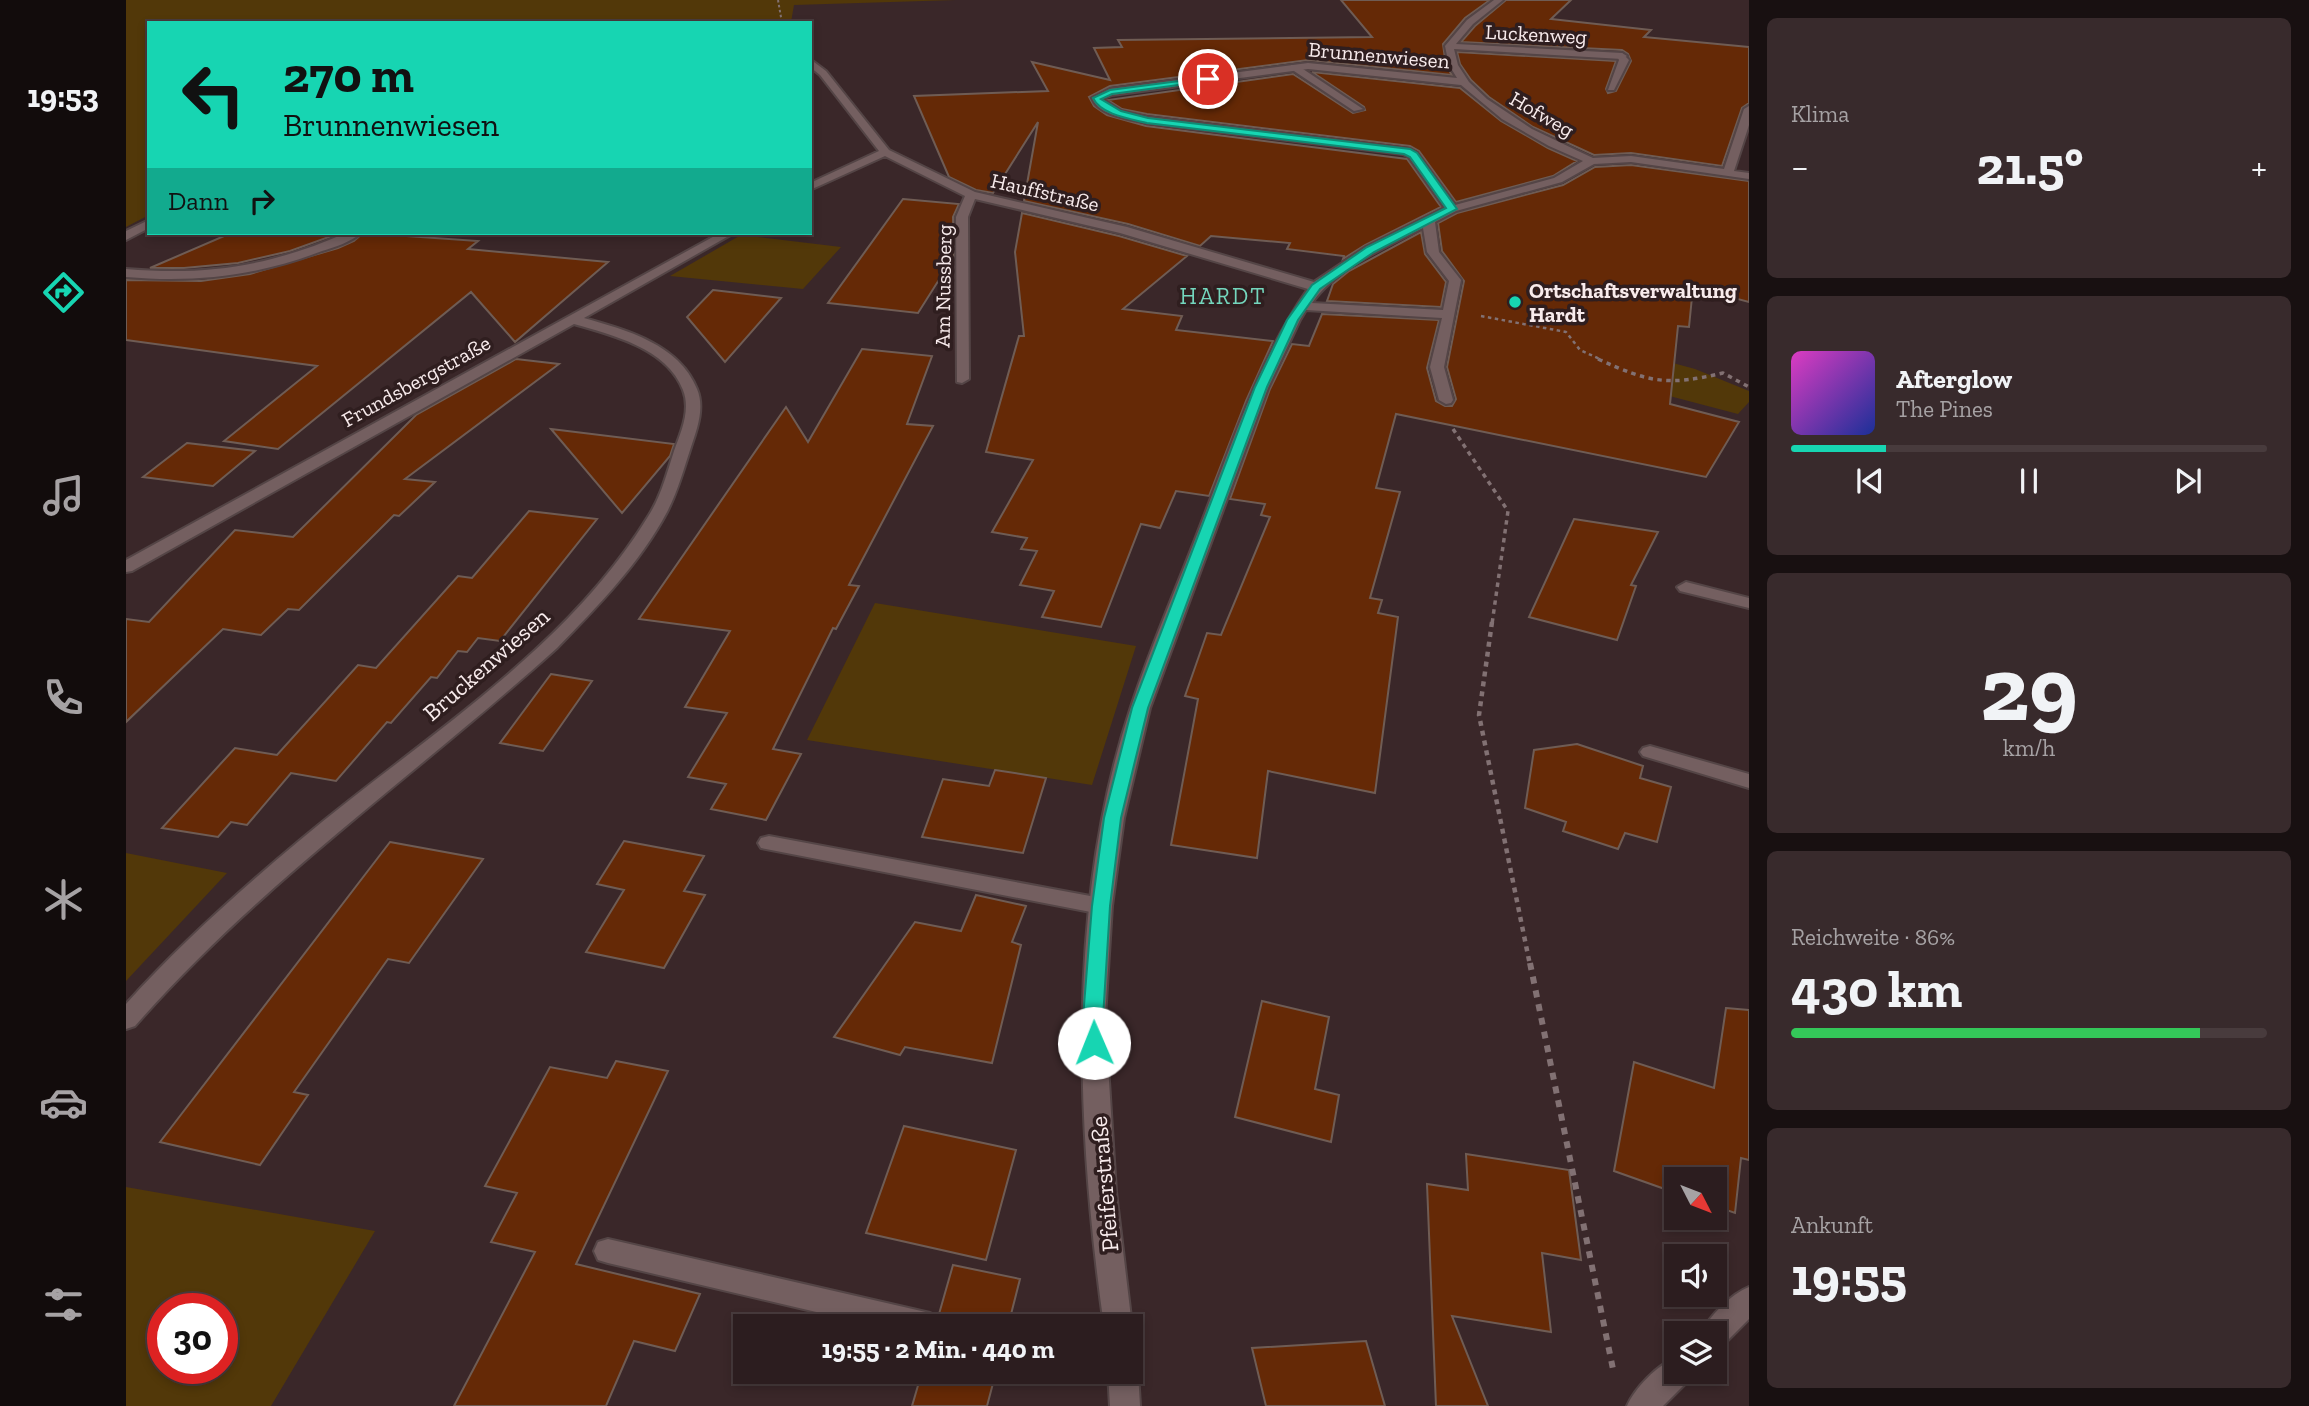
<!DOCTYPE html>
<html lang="de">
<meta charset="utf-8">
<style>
body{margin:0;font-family:"Zilla Slab",serif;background:#382a2c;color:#f1f3f6;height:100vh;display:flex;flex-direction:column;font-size:26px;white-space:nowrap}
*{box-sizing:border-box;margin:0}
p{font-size:23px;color:#a6a2a4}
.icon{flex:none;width:38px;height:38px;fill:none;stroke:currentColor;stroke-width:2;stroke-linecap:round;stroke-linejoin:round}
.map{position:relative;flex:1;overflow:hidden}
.details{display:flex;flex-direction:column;gap:18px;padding:18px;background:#181011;width:560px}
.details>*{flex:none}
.guide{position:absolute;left:21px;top:21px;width:665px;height:214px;border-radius:0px;box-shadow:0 4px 10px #0003,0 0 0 2px #483b3d;background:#17d5b2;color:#111;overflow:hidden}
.needle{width:46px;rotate:132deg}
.controls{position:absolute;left:1538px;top:1167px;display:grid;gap:14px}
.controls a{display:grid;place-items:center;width:63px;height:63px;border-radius:0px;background:#2c1d1f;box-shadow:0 4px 10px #0003,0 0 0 2px #483b3d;font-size:35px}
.speed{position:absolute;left:21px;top:1293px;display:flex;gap:14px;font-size:35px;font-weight:700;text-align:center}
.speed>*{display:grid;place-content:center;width:91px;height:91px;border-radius:50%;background:#2c1d1f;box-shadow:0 4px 10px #0003,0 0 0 2px #483b3d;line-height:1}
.speed .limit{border:10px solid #d22;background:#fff;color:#111}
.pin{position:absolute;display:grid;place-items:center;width:60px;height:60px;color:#fff;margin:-30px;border:4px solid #fff;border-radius:50%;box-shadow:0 2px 7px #0007}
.me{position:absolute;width:77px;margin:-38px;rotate:359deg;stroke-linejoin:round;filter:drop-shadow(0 0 5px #0008)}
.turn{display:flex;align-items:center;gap:24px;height:147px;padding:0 21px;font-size:32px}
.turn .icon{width:91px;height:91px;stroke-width:2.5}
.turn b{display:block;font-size:49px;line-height:60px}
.then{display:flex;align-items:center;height:66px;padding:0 21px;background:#0003;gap:14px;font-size:26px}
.big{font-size:52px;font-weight:800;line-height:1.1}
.details .tile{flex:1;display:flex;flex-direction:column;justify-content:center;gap:10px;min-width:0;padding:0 24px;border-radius:10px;background:#382a2c}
.details .dial{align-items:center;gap:0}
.dial b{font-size:91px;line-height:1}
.song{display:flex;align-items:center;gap:21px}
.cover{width:84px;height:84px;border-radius:10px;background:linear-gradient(135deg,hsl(310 70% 55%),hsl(230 70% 35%))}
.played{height:7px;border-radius:4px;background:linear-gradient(90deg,#17d5b2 20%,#483b3d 20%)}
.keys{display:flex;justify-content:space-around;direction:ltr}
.heat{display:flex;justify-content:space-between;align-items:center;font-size:38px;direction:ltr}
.charge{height:10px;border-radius:5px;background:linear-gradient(90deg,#34c759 86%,#483b3d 0)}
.trip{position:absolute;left:607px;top:1314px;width:410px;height:70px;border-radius:0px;background:#2c1d1f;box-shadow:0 4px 10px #0003,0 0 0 2px #483b3d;font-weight:800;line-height:70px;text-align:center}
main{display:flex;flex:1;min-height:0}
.dock{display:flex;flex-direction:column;width:126px;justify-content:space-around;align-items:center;background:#120c0c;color:#a6a2a4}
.dock .icon{width:49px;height:49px}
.dock .current{color:#17d5b2}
.dock b{font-size:32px;color:#f1f3f6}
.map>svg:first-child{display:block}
.green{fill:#523809;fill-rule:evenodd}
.building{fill:#652906;stroke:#6f5c54;stroke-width:2}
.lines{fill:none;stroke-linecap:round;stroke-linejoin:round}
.service-casing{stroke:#544546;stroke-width:4}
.minor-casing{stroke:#544546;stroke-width:4}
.path-far4{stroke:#827173;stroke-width:2;stroke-dasharray:2.5 2.5;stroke-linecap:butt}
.path-far3{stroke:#827173;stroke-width:2.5;stroke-dasharray:3.5 3.5;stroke-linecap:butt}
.path-far2{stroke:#827173;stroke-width:3.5;stroke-dasharray:4.5 4.5;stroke-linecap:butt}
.path-far1{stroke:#827173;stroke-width:4.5;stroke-dasharray:5 5;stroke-linecap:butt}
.path{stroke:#827173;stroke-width:6;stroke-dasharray:7 7;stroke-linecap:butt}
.service{fill:#745f60;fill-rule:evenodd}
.minor{fill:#745f60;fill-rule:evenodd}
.route{fill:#17d5b2;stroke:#0f8a74;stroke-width:2}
.poi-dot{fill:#17d5b2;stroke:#2f1e1f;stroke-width:2.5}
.labels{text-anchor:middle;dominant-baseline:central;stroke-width:7;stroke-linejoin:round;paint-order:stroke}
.far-street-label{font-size:21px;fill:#f8ebec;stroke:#2f1e1f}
.far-poi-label{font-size:21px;font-weight:bold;fill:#f8ebec;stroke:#2f1e1f;text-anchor:start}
.far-quarter-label{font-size:23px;letter-spacing:2px;fill:#74d6bd;stroke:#2f1e1f}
.street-label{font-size:24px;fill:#f8ebec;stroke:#2f1e1f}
</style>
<main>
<nav class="dock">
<b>19:53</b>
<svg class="icon current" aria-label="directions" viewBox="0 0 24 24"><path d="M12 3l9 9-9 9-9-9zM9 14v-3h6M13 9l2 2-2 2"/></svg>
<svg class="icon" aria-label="music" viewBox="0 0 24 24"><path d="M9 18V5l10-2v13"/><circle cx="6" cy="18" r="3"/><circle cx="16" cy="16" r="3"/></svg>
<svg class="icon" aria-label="phone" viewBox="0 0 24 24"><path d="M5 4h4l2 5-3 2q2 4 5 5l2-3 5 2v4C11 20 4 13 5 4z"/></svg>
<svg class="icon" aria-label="climate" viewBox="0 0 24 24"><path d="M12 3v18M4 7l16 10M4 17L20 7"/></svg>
<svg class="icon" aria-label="car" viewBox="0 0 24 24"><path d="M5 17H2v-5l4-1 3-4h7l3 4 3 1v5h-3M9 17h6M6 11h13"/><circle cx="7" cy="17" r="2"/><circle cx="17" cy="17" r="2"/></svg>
<svg class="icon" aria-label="filters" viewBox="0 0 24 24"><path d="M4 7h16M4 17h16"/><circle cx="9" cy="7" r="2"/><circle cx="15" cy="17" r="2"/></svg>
</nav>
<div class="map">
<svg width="1623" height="1406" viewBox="0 0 1623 1406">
<rect width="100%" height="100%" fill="#3a2729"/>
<path class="green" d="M0,0H830L668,5L665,22L647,23H23V215L0,227Z
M615,235L715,247L677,289L544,276Z
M1433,332L1569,369L1623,391V402L1612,414L1414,362Z
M749,603L1010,646L966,785L681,740Z
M0,853L101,873L0,981Z
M0,1187L249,1231L145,1406H0ZM96,1309V1368H37V1309Z"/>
<path class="building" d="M1215,0H1364L1339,18L1317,44L1320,66L1326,75L1182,60L984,86L963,97L968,106L981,115L1020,126L1281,159L1315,207L1239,245L1217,259L1218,256L1161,249L1164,243L1085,236L1074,246L1002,224L898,201L912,122L867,193L850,190L823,177L788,96L922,91L906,62L984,80L968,48L996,47L992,40L1246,37Z
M1380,0H1445L1425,19L1525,30L1518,37L1623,47V103L1616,108L1596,166L1505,153L1468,155L1407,127L1363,97L1345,80L1334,64L1331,52L1490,61L1480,89L1482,93L1490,91L1505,61L1502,54L1496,50L1335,42L1349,26Z
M1186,72L1334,88L1375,121L1422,148L1451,161L1427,176L1330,202L1293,151L1284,146L1021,114L996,109L982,100L1167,74L1227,113L1239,110L1238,107Z
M1505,165L1623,181V302L1567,287L1563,327L1552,326L1544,404L1613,422L1580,477L1270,414L1250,488L1274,492L1244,598L1256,600L1252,613L1272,617L1249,793L1142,771L1131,858L1045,845L1072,699L1059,696L1081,633L1095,635L1144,517L1135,515L1139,504L1104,499L1144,389L1166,344L1183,346L1196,314L1313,320L1301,368L1310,401L1319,406H1326L1330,399L1321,367L1338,281L1316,251L1312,223L1331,213L1437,185L1469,167Z
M777,199L833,204L827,217L828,256L792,313L702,303Z
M896,213L993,236L1061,256L997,309L1056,316L1050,330L1147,341L1120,401L1083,496L1050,491L1034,528L1015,524L975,627L916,617L928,591L894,585L911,551L895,549L901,538L866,532L907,460L860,452L893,336H898L889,252Z
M1295,232L1299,254L1320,282L1315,307L1201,301L1207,284L1223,271Z
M105,233H214L164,251L112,263L58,268H24Z
M237,233L352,241L342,249L482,262L389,342L345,292L152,449L98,441L191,366L0,340V280L75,281L124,274L212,248L228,241Z
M587,290L655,298L599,362L561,317Z
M736,349L806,356L781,424L807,426L723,585L733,586L710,629L707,628L647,749L675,754L640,820L585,809L600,784L562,777L601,713L559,707L604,631L513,619L660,407L682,442Z
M390,359L433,364L279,479L309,482L273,516L268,515L173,610L162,609L135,635L97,629L0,722V619L23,622L109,530L167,537L290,415Z
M425,429L548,444L544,456L496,513Z
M61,443L129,451L87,486L17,477Z
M403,511L471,519L374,641L352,638L341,652L332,651L311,678L305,677L265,723L261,722L210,781L165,773L121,825L105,822L92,837L36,828L109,748L151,755L232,665L250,668L332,576L346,578Z
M1448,519L1532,532L1505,585L1510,586L1491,640L1403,617Z
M425,674L466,681L417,751L374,743Z
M1451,744L1517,766L1514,778L1545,787L1531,842L1499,833L1492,849L1437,831L1440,822L1399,808L1408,750Z
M869,770L920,778L897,853L796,837L817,779L863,786Z
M498,841L578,856L558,891L579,895L538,968L460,952L498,890L471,884Z
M264,842L357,859L283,963L262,959L168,1092L182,1095L134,1165L34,1142Z
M850,895L900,906L886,942L895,945L866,1063L779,1047L774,1055L708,1037L789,922L835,931Z
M1136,1001L1203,1017L1189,1089L1213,1095L1205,1142L1109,1117Z
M1600,1008L1623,1010V1160L1615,1158L1609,1213L1589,1206V1180H1550V1193L1488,1171L1508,1062L1588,1088Z
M490,1061L542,1071L450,1264L574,1294L549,1351L508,1341L480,1406H328L409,1252L365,1242L391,1193L359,1186L424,1067L481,1078Z
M778,1126L890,1150L860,1260L740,1233Z
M1340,1154L1443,1170L1455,1260L1416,1253L1425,1332L1326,1316L1362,1406H1310L1301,1184L1342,1190Z
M827,1265L894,1279L882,1326H821L813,1314Z
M1240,1341L1259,1406H1140L1126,1348Z
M796,1372H870L861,1406H786Z"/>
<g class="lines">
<g class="service-casing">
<path id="service" d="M1496,53L1503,60L1488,90H1482L1493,60L1491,56Z
M1165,65H1171L1237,109L1228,111L1165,69Z
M1560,582L1623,598V608L1554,591L1551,587Z
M1524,746L1623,774V788L1517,756L1514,752L1517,748Z
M643,836L975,898L983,900L986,906L983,912L975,914L635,848L632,843L635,838Z
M482,1239L804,1313L814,1317L818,1326H750L482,1263L472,1260L468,1251L472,1242Z"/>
</g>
<g class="minor-casing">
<path id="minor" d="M1368,0H1377L1347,24L1330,44L1496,53L1501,56L1496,59L1328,49L1332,65L1343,82L1361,99L1406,129L1452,151L1467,158L1505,156L1598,169L1618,109L1623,106V125L1608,171L1623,173V179L1505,162L1468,164L1436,182L1330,211L1309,222L1313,252L1335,280L1318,367L1327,400L1325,403L1320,404L1313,400L1304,367L1316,318L1180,310L1174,320L1142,388L1024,708L998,818L986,906L979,1018L990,1192L1006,1326L1004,1330V1326H978C950,1126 940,901 1005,707C1025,645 1052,585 1075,524C1106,444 1134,357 1182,289L994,233L849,199L842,217L843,379L836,383L831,382L830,217L839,196L759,156L684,190V183L753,151L694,75L684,67V59L700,71L763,150L849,192L1001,227L1188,282L1240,247L1319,208L1283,157L1277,154L1021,123C1004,119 973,116 966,98L984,89L1182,63L1331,78L1323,65L1319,46L1341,20ZM1182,69L1335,85L1376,119L1423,146L1457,161L1428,178L1329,205L1291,153L1284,149L1021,117L995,111L976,99L986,95ZM1297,228L1301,252L1323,281L1317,310L1186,303C1209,269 1261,246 1297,228Z
M23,220V228L0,240V231Z
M220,233H235C225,242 209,247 196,251C131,276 69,283 0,277V269C82,276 144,266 220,233Z
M594,233H608L458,318C500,330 553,344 571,389C579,408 571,429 565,447C558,468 552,491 541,512C514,563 471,607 431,648C290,775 134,883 9,1026L0,1029V1004C53,945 112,892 173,841C293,740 440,652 523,515C535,496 541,473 548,451C555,432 565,410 557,390C541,348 486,335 448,324L6,571L0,572V560Z
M1623,1287V1319L1599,1343L1589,1347V1334H1575C1583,1316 1605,1294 1623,1287Z
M1550,1358V1372H1565L1561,1382L1537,1406H1501C1509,1388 1531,1365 1550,1358Z
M1004,1361L1012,1372L1014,1406H984L982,1372H1004Z"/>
</g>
<path class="path-far4" d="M652,0L656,23"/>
<path class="path-far3" d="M1355,316L1440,332L1454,350L1476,360"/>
<path class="path-far2" d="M1472,359C1524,383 1542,386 1597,373L1623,387
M1327,429L1382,511L1366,624"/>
<path class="path-far1" d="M1366,622L1353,715L1404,965"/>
<path class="path" d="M1404,963L1488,1374"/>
<use href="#service" class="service"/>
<use href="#minor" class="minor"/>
</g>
<path class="route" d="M1084,77L1082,81L986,94L975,99L995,111L1022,118L1284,149L1291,153L1331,209L1248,252L1194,289L1172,320L1141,387L1022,708L995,818L984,906L977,1018L978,1043L975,1049L968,1051L961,1049L958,1043L957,1018L966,906L978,818L1006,708L1129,387L1161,320L1186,285L1241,247L1320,208L1284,157L1278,154L1021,123C1005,119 975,115 967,98L984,90Z"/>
<circle class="poi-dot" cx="1389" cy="302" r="7"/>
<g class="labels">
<g class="far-street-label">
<text transform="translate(1410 34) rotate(3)">Luckenweg</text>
<text transform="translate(1253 55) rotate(5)">Brunnenwiesen</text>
<text transform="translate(1416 114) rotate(30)">Hofweg</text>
<text transform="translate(919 192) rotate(13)">Hauffstraße</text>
<text transform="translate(817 286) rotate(-89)">Am Nussberg</text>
<text transform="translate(290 381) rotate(-29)">Frundsbergstraße</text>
</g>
<g class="far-poi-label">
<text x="1403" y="290">Ortschaftsverwaltung<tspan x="1403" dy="24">Hardt</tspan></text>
</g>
<g class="far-quarter-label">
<text x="1097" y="296">HARDT</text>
</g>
<g class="street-label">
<text transform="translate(360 664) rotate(-41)">Bruckenwiesen</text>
<text transform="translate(978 1184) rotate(-95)">Pfeiferstraße</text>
</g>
</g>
</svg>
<div class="controls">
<a><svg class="needle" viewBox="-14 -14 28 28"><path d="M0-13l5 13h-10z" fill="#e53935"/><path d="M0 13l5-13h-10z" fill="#a6a2a4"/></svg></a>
<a><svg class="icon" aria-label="sound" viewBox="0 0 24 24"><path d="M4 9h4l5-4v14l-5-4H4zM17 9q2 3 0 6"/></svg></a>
<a><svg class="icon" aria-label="layers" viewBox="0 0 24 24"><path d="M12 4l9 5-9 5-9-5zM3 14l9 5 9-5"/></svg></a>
</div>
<div class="speed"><div class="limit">30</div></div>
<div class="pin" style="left:1082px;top:79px;background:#d93025"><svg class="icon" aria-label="arrive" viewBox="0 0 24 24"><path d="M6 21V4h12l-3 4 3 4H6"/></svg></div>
<svg class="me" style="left:968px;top:1043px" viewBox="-20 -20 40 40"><circle r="19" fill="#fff"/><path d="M0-13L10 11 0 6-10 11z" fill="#17d5b2"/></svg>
<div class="trip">19:55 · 2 Min. · 440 m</div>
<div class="guide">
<div class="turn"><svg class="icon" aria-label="left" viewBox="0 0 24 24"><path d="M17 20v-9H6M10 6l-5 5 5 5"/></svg><div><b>270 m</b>Brunnenwiesen</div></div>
<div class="then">Dann<svg class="icon" aria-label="right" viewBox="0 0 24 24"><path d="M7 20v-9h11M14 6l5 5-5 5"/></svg></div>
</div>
</div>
<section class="details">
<div class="tile"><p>Klima</p>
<div class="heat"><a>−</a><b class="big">21.5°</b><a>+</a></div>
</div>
<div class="tile">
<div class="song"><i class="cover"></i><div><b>Afterglow</b><p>The Pines</p></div></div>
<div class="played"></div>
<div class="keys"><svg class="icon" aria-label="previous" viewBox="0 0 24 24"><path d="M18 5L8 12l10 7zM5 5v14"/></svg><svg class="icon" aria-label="pause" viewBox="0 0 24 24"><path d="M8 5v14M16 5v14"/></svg><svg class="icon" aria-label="next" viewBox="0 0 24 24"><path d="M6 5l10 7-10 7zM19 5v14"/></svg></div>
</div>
<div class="tile dial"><b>29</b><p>km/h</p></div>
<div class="tile"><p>Reichweite · 86%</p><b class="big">430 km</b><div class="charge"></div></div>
<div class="tile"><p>Ankunft</p><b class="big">19:55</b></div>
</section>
</main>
